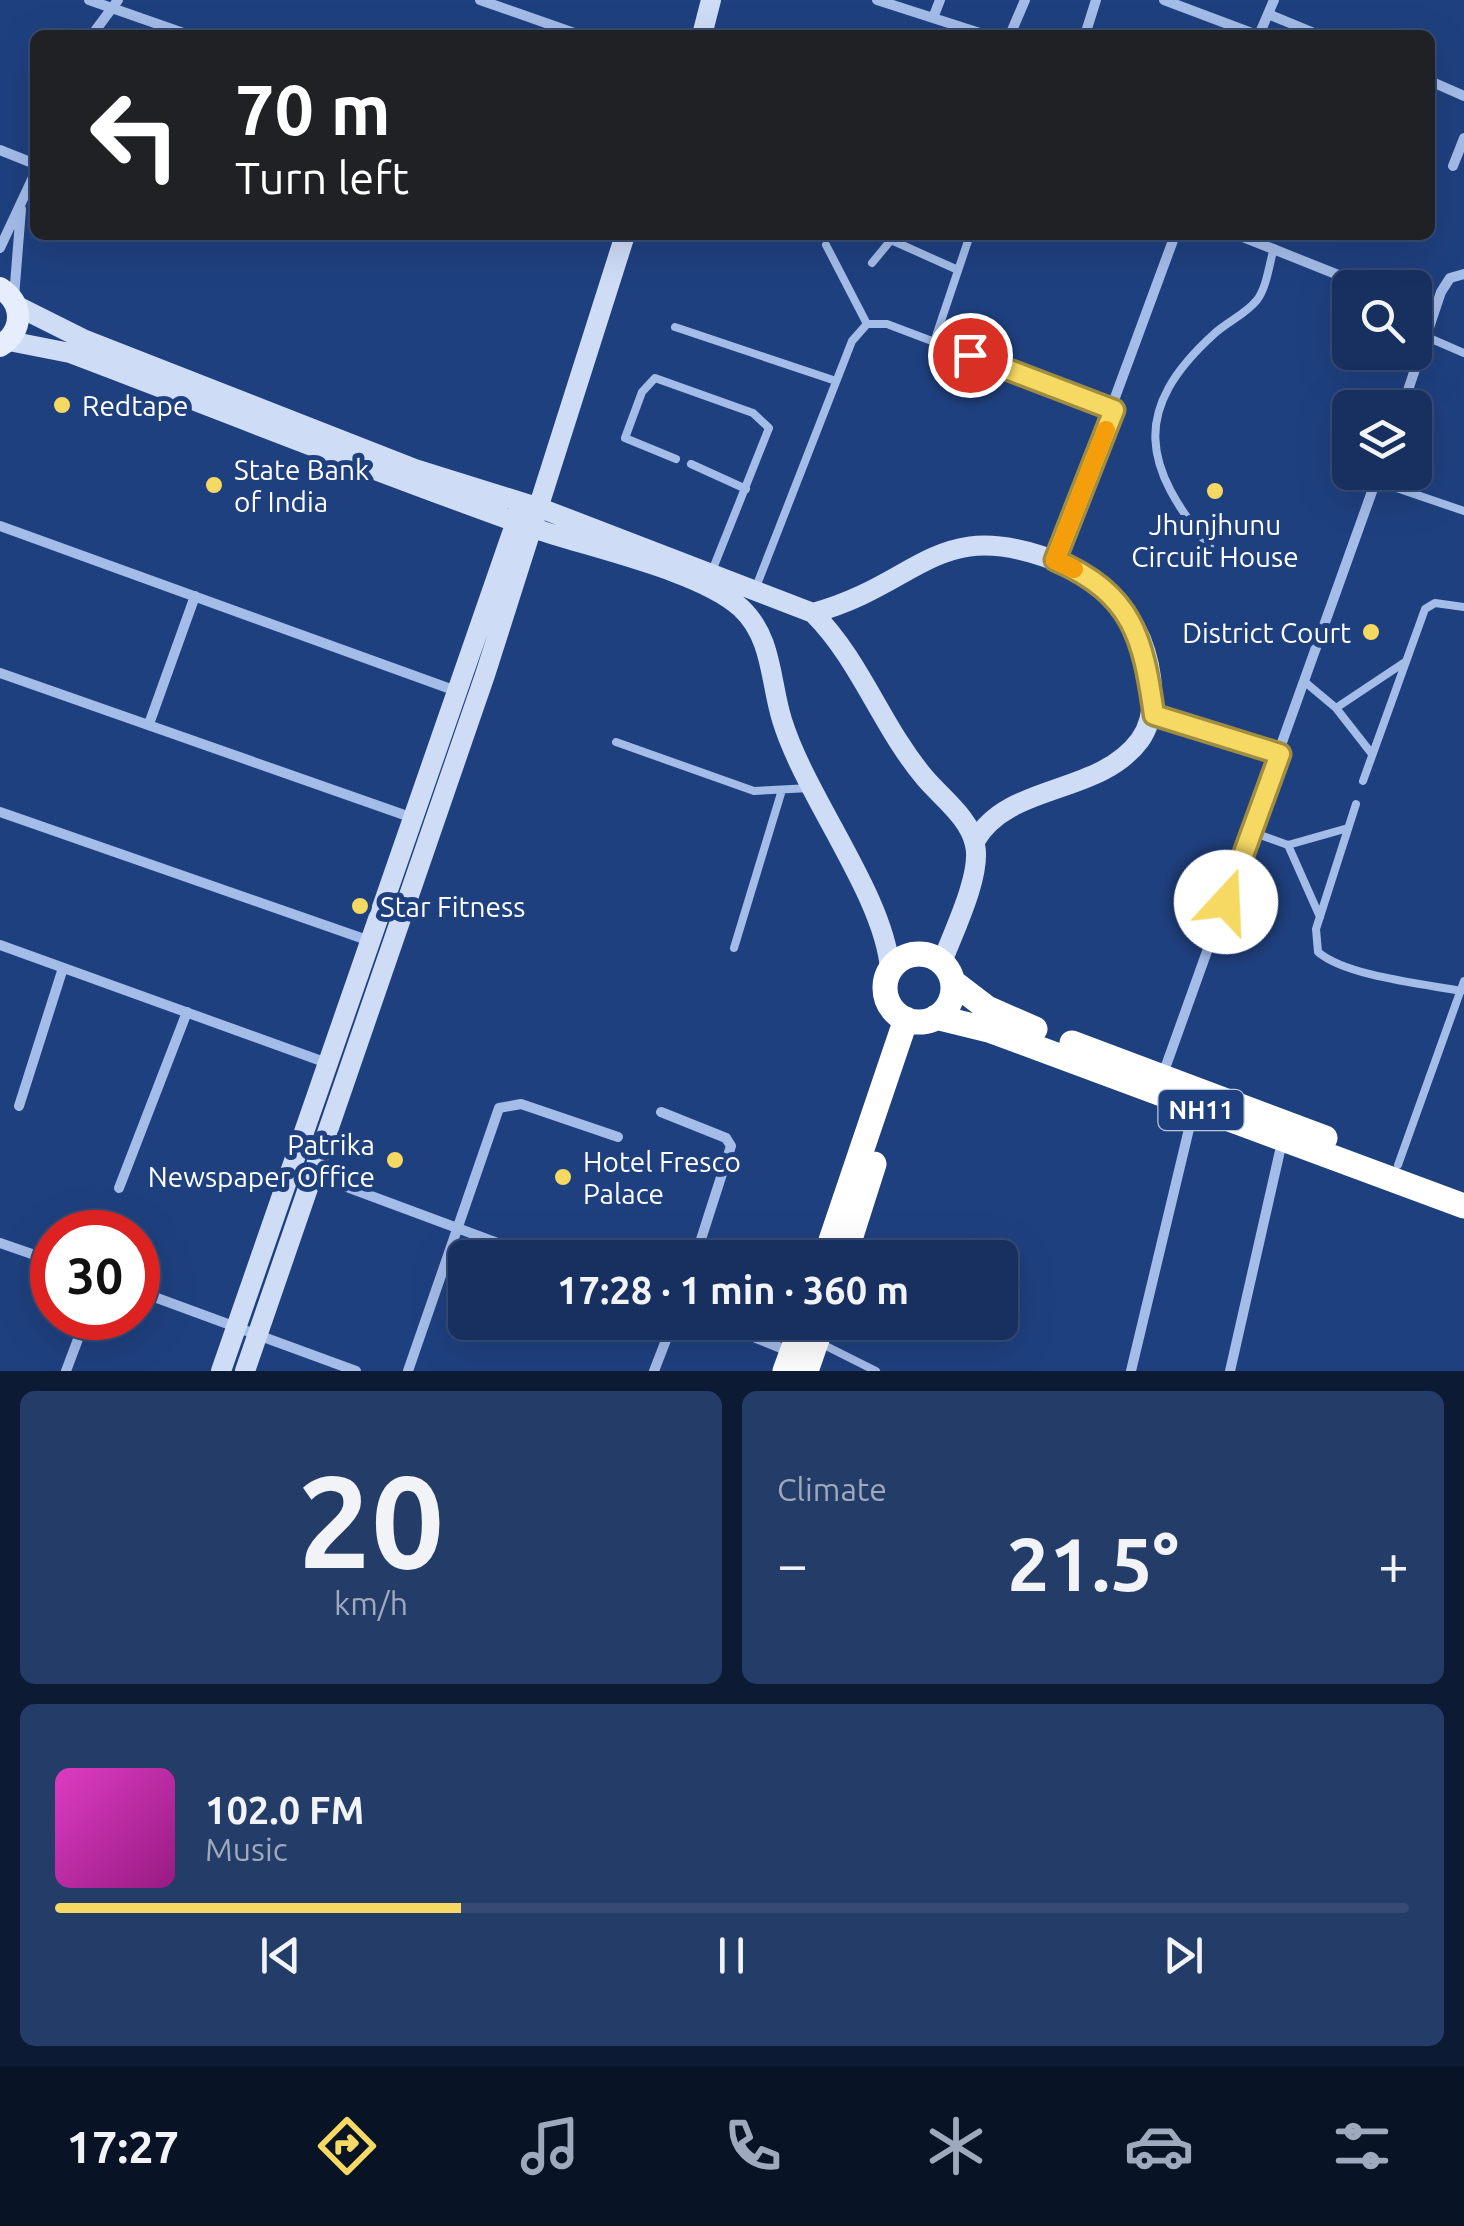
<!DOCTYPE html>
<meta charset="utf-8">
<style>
body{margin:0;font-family:Ubuntu,sans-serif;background:#243c68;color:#f1f3f6;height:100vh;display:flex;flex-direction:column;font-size:38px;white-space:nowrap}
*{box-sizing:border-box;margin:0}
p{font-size:32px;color:#9ea9bd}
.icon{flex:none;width:55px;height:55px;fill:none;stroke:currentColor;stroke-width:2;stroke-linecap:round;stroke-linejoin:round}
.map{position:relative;height:1371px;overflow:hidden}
.panel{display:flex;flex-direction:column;gap:20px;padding:20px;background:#0d1a34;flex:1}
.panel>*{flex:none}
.guide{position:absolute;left:30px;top:30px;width:1405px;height:210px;border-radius:15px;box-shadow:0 10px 40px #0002,0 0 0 2px #364b74;background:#202124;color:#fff;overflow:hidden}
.controls{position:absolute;left:1332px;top:270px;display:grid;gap:20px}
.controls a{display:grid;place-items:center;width:100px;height:100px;border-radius:15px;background:#17305f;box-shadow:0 10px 40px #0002,0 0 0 2px #364b74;font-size:50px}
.speed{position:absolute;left:30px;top:1210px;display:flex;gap:20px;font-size:50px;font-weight:700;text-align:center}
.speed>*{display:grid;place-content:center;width:130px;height:130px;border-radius:50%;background:#17305f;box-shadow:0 10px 40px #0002,0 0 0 2px #364b74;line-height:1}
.speed .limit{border:15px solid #d22;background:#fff;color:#111}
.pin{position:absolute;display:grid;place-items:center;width:85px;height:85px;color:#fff;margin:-42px;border:5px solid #fff;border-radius:50%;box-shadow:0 2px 10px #0007}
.me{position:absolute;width:110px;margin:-55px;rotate:20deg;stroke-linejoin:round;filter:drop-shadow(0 0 8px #0008)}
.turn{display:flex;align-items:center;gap:35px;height:210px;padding:0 40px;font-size:45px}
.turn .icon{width:130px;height:130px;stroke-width:2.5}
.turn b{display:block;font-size:70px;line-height:85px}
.big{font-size:75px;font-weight:700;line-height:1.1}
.panel .widget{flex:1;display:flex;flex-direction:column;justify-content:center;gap:15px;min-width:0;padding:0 35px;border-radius:15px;background:#243c68}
.panel .dial{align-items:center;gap:0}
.dial b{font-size:130px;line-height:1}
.song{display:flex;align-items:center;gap:30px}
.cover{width:120px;height:120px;border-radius:15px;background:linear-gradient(135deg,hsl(310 70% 55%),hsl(310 70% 35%))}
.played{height:10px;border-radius:5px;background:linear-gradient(90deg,#f6d963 30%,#364b74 30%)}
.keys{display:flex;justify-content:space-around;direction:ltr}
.heat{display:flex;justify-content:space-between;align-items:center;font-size:55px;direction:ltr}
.panel .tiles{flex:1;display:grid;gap:20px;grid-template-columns:1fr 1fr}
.widget:last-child{grid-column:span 2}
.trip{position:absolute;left:448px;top:1240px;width:570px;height:100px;border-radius:15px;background:#17305f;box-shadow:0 10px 40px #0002,0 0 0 2px #364b74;font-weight:700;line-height:100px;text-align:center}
.dock{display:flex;height:160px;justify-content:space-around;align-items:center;background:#091326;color:#9ea9bd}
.dock .icon{width:70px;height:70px}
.dock .selected{color:#f6d963}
.dock b{font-size:45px;color:#f1f3f6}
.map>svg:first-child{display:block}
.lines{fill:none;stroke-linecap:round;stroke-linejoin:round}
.lane{stroke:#a3bce8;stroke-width:8}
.street{stroke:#a3bce8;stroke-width:10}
.secondary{stroke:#cedcf6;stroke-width:20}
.primary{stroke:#e6edfd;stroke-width:22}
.highway{stroke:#fff;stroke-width:25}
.route-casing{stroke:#a08d40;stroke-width:25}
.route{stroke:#f6d963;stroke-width:18}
.slow{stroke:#f59e0b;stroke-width:18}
.poi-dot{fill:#f6d963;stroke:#1f407f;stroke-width:4}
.labels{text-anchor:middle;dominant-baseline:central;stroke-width:10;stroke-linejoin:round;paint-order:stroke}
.shield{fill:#1f407f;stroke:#bcc6d9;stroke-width:2.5}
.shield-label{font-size:25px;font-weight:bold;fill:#fff}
.poi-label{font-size:28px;fill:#fff;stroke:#1f407f;text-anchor:start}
</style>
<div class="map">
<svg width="1464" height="1371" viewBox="0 0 1464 1371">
<rect width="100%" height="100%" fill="#1f407f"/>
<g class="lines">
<path class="lane" d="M826,245L867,324
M872,263L891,240L958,270
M675,327L836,381
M1427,337L1464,353
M934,342L970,235
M676,459L625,438L642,392L655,378L753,413L769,428L712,571
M691,464L746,489
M1376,481L1464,511
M1210,547C1143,467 1130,410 1214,334C1227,322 1246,314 1257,300C1267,287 1269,264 1274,248
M756,587L852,341L867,324H887L1114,410
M1305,682L1336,708L1372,754
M1336,708L1405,662
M1154,715L1278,754
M616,742L754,791L810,788
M1363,781L1425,609L1435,603L1464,607
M1356,804L1316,929L1318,952C1346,976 1423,984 1461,991
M1252,832L1288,845L1348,828
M1288,845L1320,917
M734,948L782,790
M1398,1165L1464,981
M822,1344L876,1371"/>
<path class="street" d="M89,0L189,35
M480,0L580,35
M877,0L986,35
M1164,0L1257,35
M1268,14L1319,35
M933,18L940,0
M92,35L118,0
M1010,35L1025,0
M1085,35L1096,0
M1259,35L1274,0
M1430,81L1464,96
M0,150L35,164
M1453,166L1464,138
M1238,235L1371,288
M0,248L35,173
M14,297L21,209
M1415,305L1433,313
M1402,408L1441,292L1450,278L1464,274
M0,526L459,692
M1055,560L1175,235
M0,673L413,818
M149,724L195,596
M0,812L370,941
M0,945L327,1063
M1163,1074L1379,472
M19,1106L63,968
M661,1112L726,1138L731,1146L695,1258
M293,1167L538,1258
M119,1188L187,1012
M0,1243L52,1261
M138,1291L356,1371
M716,1322L791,1352
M66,1371L86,1318
M408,1371L499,1108L521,1104L618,1137
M654,1371L673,1322
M1131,1371L1194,1108
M1230,1371L1282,1142"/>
<path class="secondary" d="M702,35L711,0
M17,306L83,339L415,469L540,508L813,613C861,661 881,726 925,778C941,797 970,818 975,845C982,874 953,933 942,962
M9,341L70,353C223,411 375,472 530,527C586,547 700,570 741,608C773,638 770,682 782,720C806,798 884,895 890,969
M813,613C924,583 938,510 1068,566C1101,580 1126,605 1141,639C1153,669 1159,714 1140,740C1099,796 1009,782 975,841
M221,1371L519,513
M245,1371L485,675L625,235"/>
<path class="primary" d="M0,288C24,303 24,331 0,346"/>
<path class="highway" d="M885 988a34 34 0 1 1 68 0a34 34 0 1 1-68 0Z
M953,982L987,1008L1035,1029
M936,1017L989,1030L1464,1206
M1072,1043L1325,1138
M825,1258L906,1019
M844,1258L874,1164
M785,1371L803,1322
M806,1371L823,1322"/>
</g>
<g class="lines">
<g class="route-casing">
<path id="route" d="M970,355L1114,410L1055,560C1133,594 1143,637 1154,715L1280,754L1226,902"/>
</g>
<use href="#route" class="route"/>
<path class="slow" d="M1074,569L1055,560L1106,430"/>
</g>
<g class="poi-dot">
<circle cx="62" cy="405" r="10"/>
<circle cx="214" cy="485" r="10"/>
<circle cx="1215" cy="491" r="10"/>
<circle cx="1371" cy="632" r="10"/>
<circle cx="360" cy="906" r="10"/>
<circle cx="395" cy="1160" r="10"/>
<circle cx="563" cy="1177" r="10"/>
</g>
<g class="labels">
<rect class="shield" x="1158.5" y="1090" width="85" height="40" rx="8"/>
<g class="shield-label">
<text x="1201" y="1110">NH11</text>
</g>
<g class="poi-label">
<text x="82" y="405">Redtape</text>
<text x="234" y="469">State Bank<tspan x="234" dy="32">of India</tspan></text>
<text x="1215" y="524" text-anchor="middle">Jhunjhunu<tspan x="1215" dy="32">Circuit House</tspan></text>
<text x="1351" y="632" text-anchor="end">District Court</text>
<text x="380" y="906">Star Fitness</text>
<text x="375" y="1144" text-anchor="end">Patrika<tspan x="375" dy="32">Newspaper Office</tspan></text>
<text x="583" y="1161">Hotel Fresco<tspan x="583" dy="32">Palace</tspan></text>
</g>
</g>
</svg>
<div class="controls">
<a><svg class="icon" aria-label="search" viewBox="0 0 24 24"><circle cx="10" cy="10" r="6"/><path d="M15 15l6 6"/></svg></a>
<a><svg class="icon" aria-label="layers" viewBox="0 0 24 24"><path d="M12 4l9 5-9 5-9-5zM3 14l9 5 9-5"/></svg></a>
</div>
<div class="speed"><div class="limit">30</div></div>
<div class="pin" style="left:970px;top:355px;background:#d93025"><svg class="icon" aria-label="arrive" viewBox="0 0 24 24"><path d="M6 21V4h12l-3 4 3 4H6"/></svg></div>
<svg class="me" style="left:1226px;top:902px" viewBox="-20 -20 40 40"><circle r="19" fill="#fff"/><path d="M0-13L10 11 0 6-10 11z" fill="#f6d963"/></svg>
<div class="trip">17:28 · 1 min · 360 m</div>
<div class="guide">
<div class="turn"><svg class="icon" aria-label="left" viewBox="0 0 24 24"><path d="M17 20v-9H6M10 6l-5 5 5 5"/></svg><div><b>70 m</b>Turn left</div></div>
</div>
</div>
<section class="panel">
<div class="tiles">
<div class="widget dial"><b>20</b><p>km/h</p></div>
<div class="widget"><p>Climate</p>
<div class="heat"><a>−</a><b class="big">21.5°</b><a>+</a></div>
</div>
<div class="widget">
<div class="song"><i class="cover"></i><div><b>102.0 FM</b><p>Music</p></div></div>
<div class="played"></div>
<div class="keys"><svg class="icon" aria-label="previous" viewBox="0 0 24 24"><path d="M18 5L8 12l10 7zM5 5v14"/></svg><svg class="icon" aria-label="pause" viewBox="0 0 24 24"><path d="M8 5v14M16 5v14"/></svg><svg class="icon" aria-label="next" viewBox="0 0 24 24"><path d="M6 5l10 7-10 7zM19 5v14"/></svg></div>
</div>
</div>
</section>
<nav class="dock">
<b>17:27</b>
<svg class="icon selected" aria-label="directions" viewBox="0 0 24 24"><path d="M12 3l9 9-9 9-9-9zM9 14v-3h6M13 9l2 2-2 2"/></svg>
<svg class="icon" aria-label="music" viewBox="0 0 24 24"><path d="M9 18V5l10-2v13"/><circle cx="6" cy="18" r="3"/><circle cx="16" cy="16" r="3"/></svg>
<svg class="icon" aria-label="phone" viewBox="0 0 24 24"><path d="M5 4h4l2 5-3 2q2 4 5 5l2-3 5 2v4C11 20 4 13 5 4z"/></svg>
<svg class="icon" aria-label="climate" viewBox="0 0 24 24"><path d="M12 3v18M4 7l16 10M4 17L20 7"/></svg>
<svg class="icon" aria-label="car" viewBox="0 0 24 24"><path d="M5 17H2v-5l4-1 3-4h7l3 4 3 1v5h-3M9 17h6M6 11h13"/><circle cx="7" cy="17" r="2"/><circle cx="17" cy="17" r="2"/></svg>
<svg class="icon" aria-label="filters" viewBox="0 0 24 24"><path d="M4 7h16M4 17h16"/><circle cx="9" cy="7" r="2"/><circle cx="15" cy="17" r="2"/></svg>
</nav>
